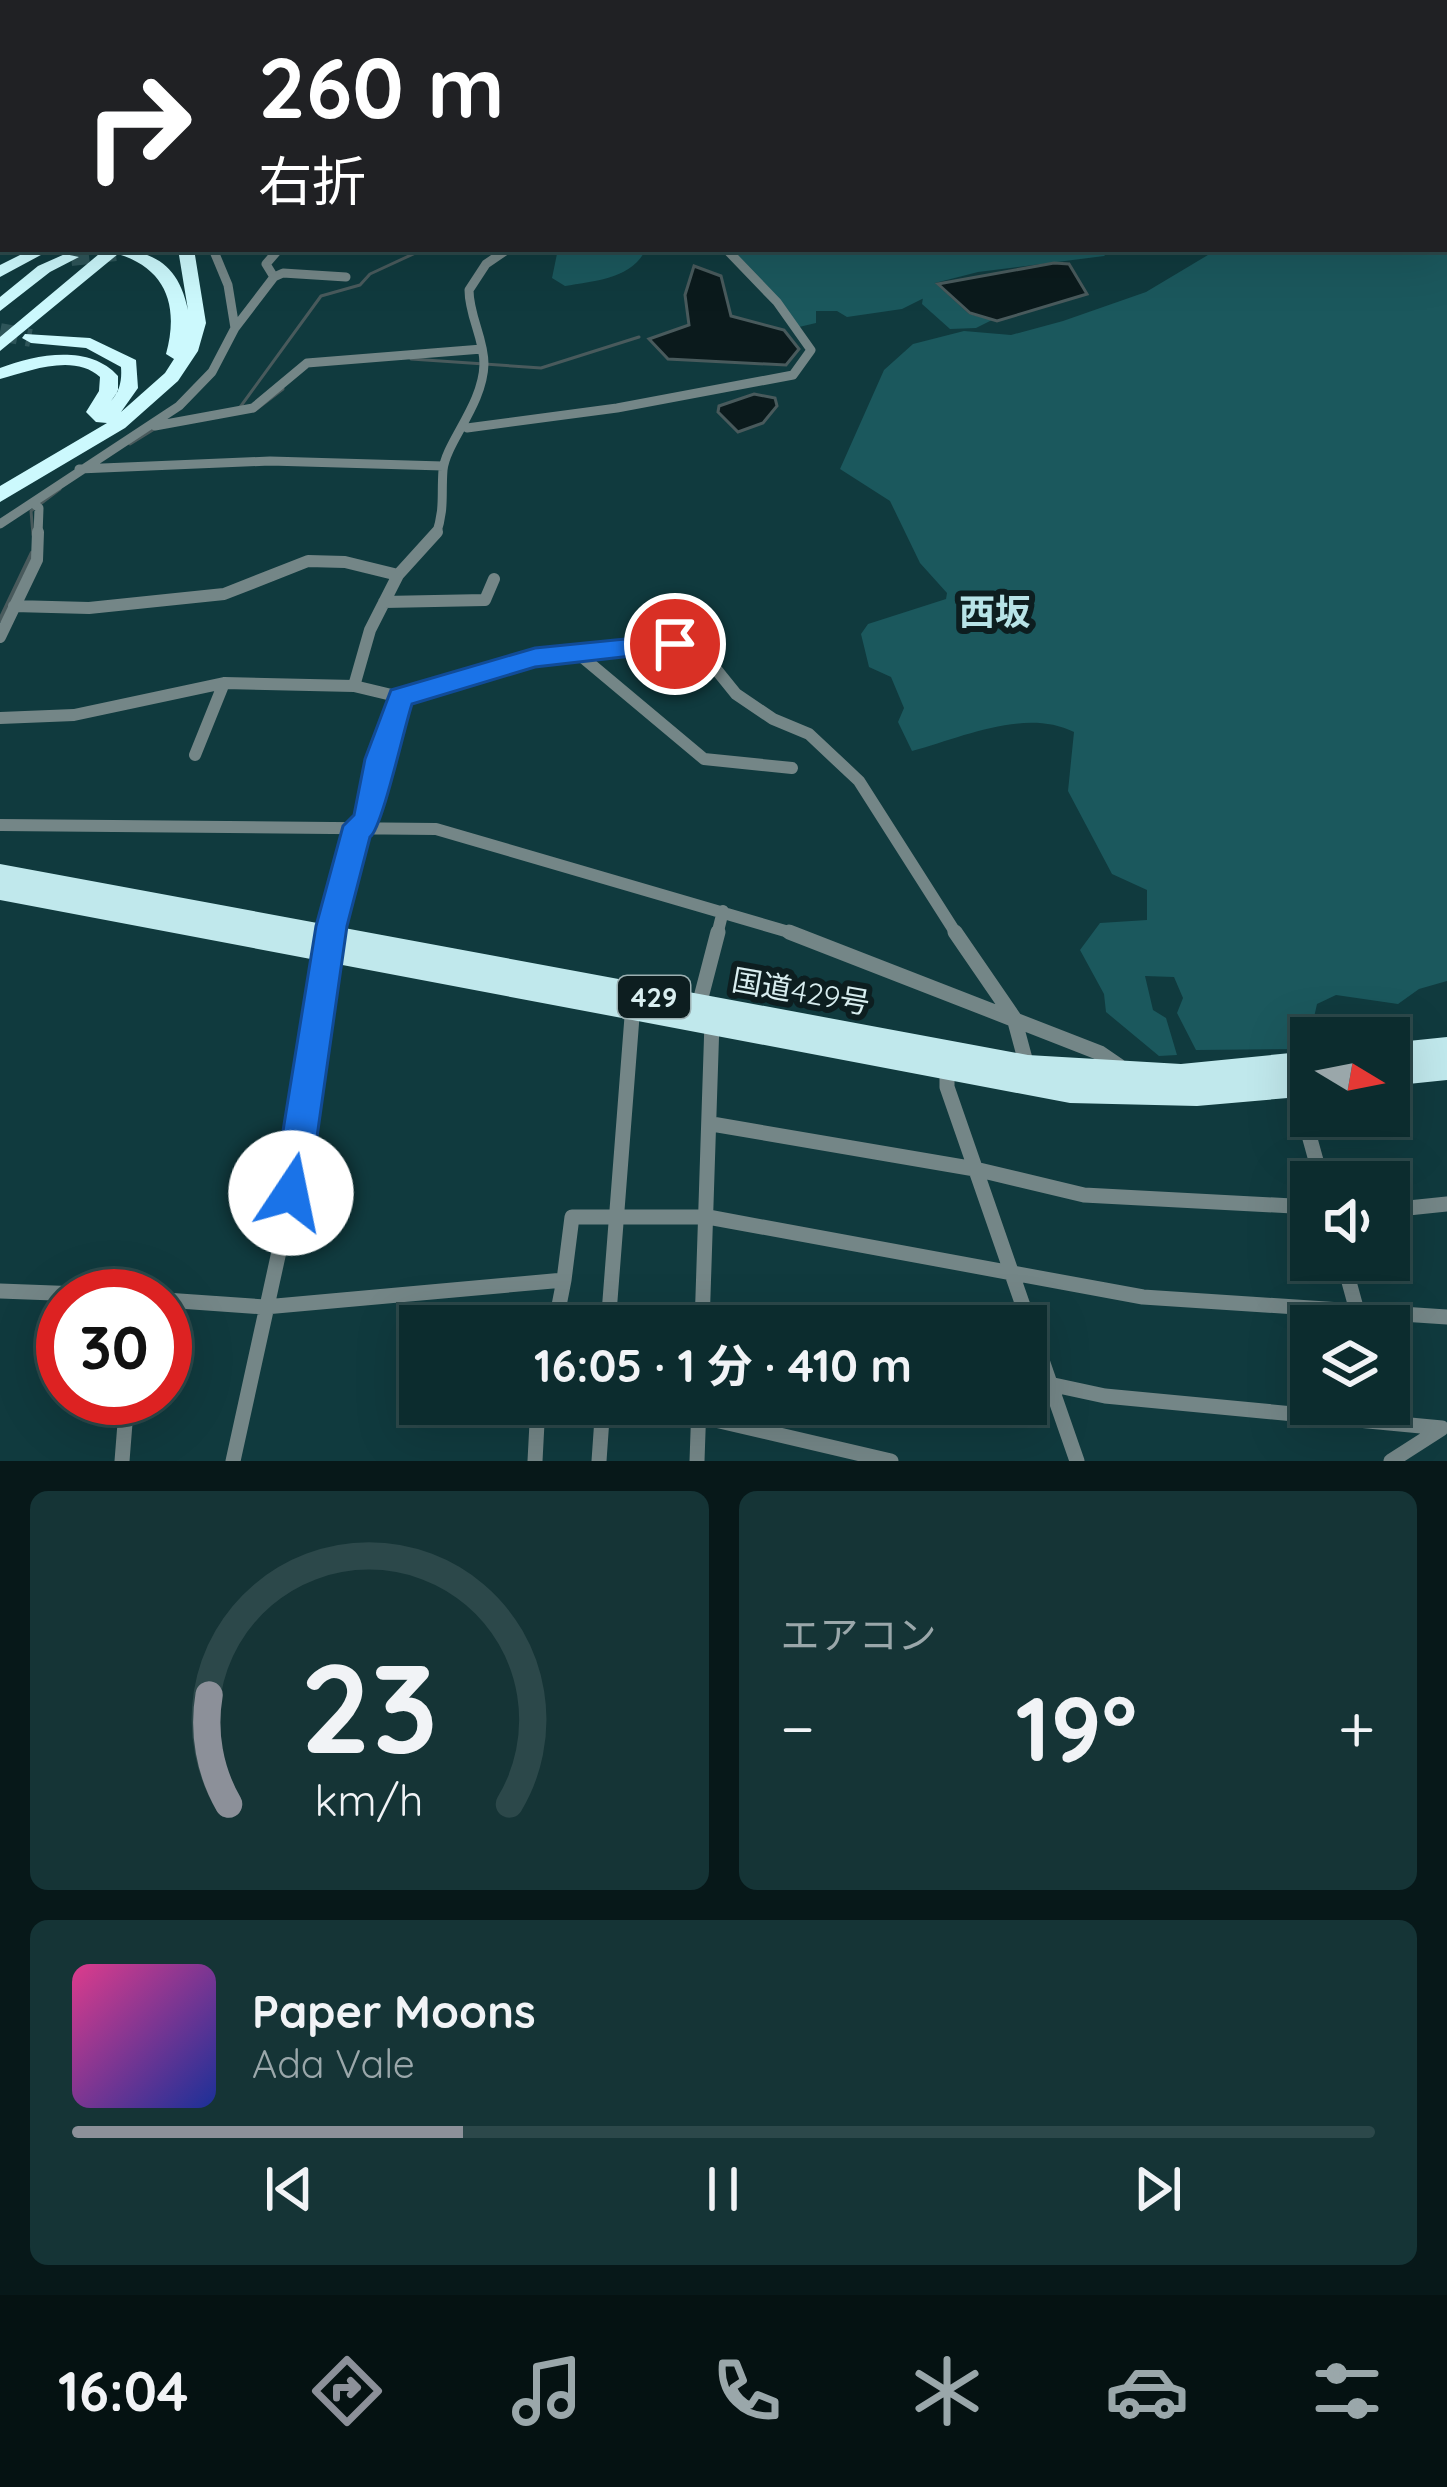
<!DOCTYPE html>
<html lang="ja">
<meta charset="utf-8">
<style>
body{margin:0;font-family:Quicksand,"Noto Sans JP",sans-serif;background:#153436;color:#f1f3f6;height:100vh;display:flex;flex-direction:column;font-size:45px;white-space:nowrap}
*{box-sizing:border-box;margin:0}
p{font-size:39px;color:#9aa7aa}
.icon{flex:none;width:66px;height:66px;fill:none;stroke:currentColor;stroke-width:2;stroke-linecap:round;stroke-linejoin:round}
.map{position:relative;height:1461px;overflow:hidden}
.panel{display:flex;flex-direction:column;gap:30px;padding:30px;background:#071819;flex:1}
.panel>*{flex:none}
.top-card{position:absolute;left:0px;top:0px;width:1449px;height:252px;box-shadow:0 12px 48px #0002,0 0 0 3px #2c484a;background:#202124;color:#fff;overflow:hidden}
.needle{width:78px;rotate:100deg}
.tools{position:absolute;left:1290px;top:1017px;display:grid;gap:24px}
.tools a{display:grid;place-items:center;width:120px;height:120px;border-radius:0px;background:#0c2c2e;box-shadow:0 12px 48px #0002,0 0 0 3px #2c484a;font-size:60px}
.speed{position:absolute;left:36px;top:1269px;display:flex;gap:24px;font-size:60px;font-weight:700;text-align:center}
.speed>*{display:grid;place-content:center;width:156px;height:156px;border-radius:50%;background:#0c2c2e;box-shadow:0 12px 48px #0002,0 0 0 3px #2c484a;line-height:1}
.speed .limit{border:18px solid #d22;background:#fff;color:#111}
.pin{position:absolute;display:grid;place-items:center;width:102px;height:102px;color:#fff;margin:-51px;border:6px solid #fff;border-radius:50%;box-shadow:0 3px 12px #0007}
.me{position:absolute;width:132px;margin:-66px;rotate:11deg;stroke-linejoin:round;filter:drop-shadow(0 0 9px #0008)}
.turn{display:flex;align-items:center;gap:42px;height:252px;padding:0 60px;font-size:54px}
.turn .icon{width:156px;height:156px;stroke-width:2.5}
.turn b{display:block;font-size:84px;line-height:102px}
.big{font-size:90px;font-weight:700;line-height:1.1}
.panel .widget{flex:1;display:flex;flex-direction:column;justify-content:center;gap:18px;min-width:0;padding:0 42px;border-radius:18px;background:#153436}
.panel .dial{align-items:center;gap:0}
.dial svg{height:312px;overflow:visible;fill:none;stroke:#2c484a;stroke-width:7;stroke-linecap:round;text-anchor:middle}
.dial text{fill:#f1f3f6;stroke:none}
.song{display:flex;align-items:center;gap:36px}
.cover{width:144px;height:144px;border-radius:18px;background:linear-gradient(135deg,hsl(330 70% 55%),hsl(230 70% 35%))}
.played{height:12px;border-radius:6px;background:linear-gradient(90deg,#8c9099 30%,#2c484a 30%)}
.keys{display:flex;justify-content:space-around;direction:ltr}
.heat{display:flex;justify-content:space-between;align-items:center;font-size:66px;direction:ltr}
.panel .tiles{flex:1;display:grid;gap:30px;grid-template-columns:1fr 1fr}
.widget:last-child{grid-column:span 2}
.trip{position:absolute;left:399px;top:1305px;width:648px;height:120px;border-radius:0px;background:#0c2c2e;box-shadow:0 12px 48px #0002,0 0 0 3px #2c484a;font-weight:700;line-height:120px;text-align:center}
.tabs{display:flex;height:192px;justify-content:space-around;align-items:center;background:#051212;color:#9aa7aa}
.tabs .icon{width:84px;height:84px}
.tabs .active{color:#8c9099}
.tabs b{font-size:54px;color:#f1f3f6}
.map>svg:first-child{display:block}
.green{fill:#1b585d}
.water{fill:#0b1a1c;stroke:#495a5c;stroke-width:3}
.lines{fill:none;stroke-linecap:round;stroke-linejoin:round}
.stream-far1{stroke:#495a5c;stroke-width:3}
.stream{stroke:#495a5c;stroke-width:4.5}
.motorway-tunnel{stroke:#2e5559;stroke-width:18;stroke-dasharray:18 9;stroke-linecap:butt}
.minor-far3{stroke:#748687;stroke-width:8}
.minor-far2{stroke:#748687;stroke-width:9}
.minor-far1{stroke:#748687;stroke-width:12}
.minor{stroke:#748687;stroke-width:15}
.secondary{fill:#98b4b7;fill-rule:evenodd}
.trunk{fill:#c0e8ec;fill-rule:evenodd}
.motorway{fill:#ccf9fd;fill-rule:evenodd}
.route{fill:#1a73e8;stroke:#114b97;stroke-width:3}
.labels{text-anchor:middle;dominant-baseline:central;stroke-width:12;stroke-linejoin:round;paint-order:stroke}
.shield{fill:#0d1e20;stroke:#9cb0b2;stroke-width:3}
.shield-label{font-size:27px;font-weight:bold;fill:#d9eef0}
.street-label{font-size:30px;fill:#d9eef0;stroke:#0d1e20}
.quarter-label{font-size:36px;font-weight:bold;fill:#b7e3e7;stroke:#0d1e20}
</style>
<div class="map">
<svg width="1447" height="1461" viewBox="0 0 1447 1461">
<rect width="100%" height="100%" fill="#103a3e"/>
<path class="green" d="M1423,0H1447V981L1419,989L1398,1004L1336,995L1317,1004L1307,1049L1196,1050L1177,1013L1183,998L1174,977L1145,976L1153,1010L1166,1018L1177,1055L1159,1056L1106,1012L1104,994L1080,950L1100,923L1147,920V890L1112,874L1068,791L1074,732C1025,708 963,737 912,751L898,722L904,708L891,677L869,667L861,634L868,624L946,599L947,593L920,563L890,501L840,469L884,370L913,344L964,331L1011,335L1063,321L1146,292L1218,249H1446V3H1416Z
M558,249H646C632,279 594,281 565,286L552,278Z
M732,249H1113L1104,256L978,272L935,283L969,314L992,320L976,328L950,329L922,304L925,284L924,298L902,309L847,317L837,311H816V323L799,327Z"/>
<path class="water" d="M1054,263L1069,264L1087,294L997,321L970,313L938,284Z
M694,266L721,276L731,316L784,330L799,349L786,365L668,359L649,339L689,325L685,295Z
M754,394L775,398L777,406L763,423L738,432L718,412L719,406Z"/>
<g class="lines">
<path class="stream-far1" d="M98,3L196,0
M411,359L541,368L639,337
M238,410L321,296L360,285L370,274L424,249
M254,411L283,389
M130,444L156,428
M33,535L31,511L60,489"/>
<path class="stream" d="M0,620L32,553"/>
<path class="motorway-tunnel" d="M71,257L124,251
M0,332L31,338"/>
<path class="minor-far3" d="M332,0L343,3
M972,0L984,3
M1247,0L1314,3
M270,3L275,0
M661,3L665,0"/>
<path class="minor-far2" d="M213,249L228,285L235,328
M274,277L266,264L279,249
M155,426L253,408L307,363L482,349
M467,428L617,408L793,375L811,350L777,302L726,249
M79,469L270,461L443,466
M33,503L39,508L38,535
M0,524L179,406L212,372L235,328L274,277L283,273L346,277
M436,535C445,508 441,496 443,470C446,442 483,405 484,364C484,338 469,316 469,290L486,264L508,249"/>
<path class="minor-far1" d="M437,532L398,575L370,630L354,686L400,697L535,657L675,644L698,647L736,694L773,719L809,734L859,781L957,935
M384,602L485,600L494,579
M14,606L89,608L224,594L308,561L345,562L398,575
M0,637L37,560L38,532
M581,656L704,759L792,768
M0,718L74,715L224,683L354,686
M195,755L224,683
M0,825L436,829L799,935
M366,826L379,759L400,697
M331,935L358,826
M717,935L723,911"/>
<path class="minor" d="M789,932L1100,1053L1119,1066
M955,932L1014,1018L1028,1070
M698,1009L718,932
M947,1065V1087L1077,1461
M1295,1085L1322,1182
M712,1124L975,1169L1084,1195L1311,1207
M1389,1210L1447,1204
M1343,1260L1357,1311
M0,1291L134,1296
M165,1300L265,1307L564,1280L572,1217H708L1143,1297L1447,1317
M702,1313L766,1326
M555,1326L564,1280
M608,1326L633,1004
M702,1326L712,1022
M1026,1379L1105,1396L1442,1428
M698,1416L891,1461
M122,1461L127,1398
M233,1461L300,1156L332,932
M535,1461L538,1404
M599,1461L603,1404
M697,1461L699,1404
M1391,1461L1441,1429"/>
<path class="secondary" d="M3,56V62L0,63V57Z"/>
<path class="trunk" d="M0,864L1028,1055L1181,1064L1311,1051V1096L1197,1106L1070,1103L0,900Z
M1447,1037V1080L1389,1086V1043Z"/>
<path class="motorway" d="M295,0H307L294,3Z
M32,249H52L0,277V265Z
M105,249C151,249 178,262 188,310L178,249H194L206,323L198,351L178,381L125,428L0,502V486L107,423L96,422L86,412L99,391L100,377C74,353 29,371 0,379V368C36,354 90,344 118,376V391L111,401C120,391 122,380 121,367L86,348L31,343L22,338L25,334L90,338L136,360L138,388L121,412L165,373L174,359L166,354C179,307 167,269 118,254L0,351V337Z
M65,254L79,257L50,272L0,311V297L38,266Z"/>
</g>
<path class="route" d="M675,634L688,644L684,650L535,667L412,704C404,728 382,829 370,837L347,926L309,1193L304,1206L291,1211L279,1206L273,1193L316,926L343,826L354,815L365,759L391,690L535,648Z"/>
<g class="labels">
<rect class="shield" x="618" y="976" width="72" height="42" rx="9"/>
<g class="shield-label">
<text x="654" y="997">429</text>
</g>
<g class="street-label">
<text transform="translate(801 991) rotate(10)">国道429号</text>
</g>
<g class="quarter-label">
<text x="995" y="611">西坂</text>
</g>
</g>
</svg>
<div class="tools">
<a><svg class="needle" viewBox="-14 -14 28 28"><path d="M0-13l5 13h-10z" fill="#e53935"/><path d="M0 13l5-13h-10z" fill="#9aa7aa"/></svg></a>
<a><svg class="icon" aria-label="sound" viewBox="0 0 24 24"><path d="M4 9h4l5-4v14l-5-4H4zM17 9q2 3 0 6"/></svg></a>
<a><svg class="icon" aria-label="layers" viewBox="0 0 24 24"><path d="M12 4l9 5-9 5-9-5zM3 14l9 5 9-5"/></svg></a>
</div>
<div class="speed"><div class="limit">30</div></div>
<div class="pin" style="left:675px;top:644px;background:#d93025"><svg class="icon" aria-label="arrive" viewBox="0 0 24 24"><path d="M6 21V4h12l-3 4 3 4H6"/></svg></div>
<svg class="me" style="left:291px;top:1193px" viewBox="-20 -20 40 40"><circle r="19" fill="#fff"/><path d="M0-13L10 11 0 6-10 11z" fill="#1a73e8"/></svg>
<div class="trip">16:05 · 1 分 · 410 m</div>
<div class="top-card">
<div class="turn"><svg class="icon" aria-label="right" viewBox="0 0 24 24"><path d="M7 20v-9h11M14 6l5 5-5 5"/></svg><div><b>260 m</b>右折</div></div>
</div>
</div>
<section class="panel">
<div class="tiles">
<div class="widget dial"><svg viewBox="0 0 100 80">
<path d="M14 69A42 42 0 1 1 86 69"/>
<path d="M14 69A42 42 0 0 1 9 41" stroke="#8c9099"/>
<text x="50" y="56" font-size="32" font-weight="700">23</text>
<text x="50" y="72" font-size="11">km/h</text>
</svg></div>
<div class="widget"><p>エアコン</p>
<div class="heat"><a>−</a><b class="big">19°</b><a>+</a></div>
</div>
<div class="widget">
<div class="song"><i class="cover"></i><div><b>Paper Moons</b><p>Ada Vale</p></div></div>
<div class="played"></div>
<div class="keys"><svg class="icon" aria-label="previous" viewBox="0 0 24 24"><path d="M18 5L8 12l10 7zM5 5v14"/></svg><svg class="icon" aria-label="pause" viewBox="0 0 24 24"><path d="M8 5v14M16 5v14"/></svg><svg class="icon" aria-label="next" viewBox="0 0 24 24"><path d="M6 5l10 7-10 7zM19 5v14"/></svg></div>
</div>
</div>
</section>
<nav class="tabs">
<b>16:04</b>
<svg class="icon active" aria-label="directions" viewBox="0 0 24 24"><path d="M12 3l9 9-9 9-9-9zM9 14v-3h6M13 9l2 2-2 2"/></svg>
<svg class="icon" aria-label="music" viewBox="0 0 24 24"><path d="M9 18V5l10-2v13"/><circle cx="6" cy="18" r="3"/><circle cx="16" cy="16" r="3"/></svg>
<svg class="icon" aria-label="phone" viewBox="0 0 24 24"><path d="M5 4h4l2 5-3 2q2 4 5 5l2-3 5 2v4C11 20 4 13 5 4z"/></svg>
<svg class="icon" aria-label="climate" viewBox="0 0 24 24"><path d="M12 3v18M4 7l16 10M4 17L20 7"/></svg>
<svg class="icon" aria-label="car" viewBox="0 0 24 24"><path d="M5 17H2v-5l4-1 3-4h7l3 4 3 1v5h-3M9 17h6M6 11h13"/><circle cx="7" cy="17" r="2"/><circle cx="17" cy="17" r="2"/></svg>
<svg class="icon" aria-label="filters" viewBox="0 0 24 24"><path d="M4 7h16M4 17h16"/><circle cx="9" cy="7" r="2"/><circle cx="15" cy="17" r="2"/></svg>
</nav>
